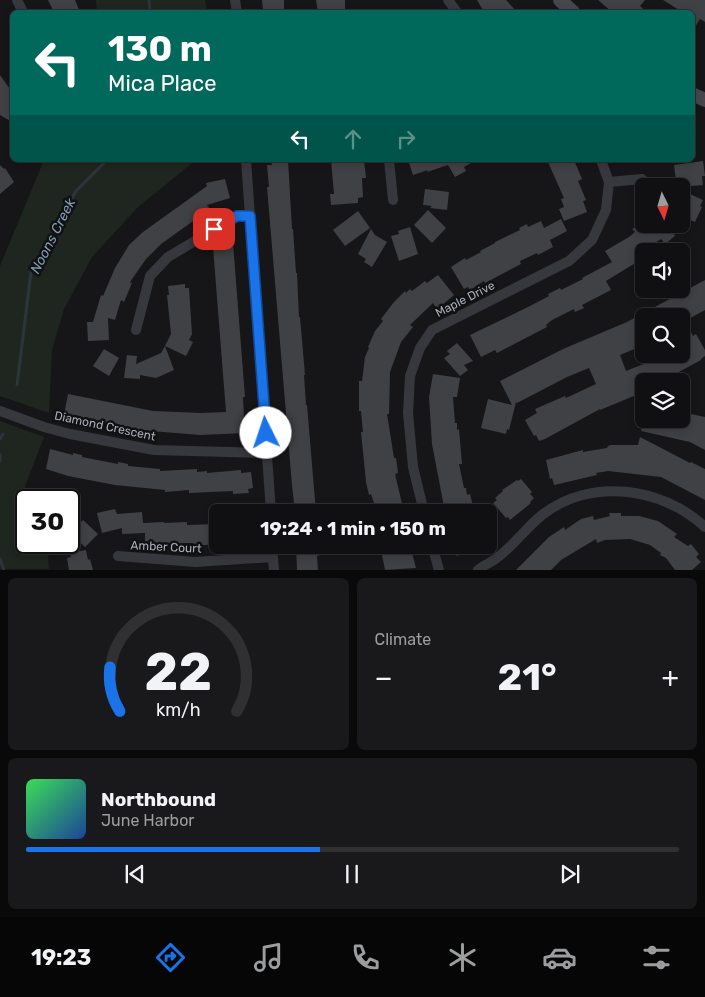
<!DOCTYPE html>
<meta charset="utf-8">
<style>
body{margin:0;font-family:Rubik,sans-serif;background:#19191b;color:#f1f3f6;height:100vh;display:flex;flex-direction:column;font-size:19px;white-space:nowrap}
*{box-sizing:border-box;margin:0}
p{font-size:16px;color:#9c9d9f}
.icon{flex:none;width:28px;height:28px;fill:none;stroke:currentColor;stroke-width:2;stroke-linecap:round;stroke-linejoin:round}
.map{position:relative;height:570px;overflow:hidden}
.side{display:flex;flex-direction:column;gap:8px;padding:8px;background:#09090a;flex:1}
.side>*{flex:none}
.top-card{position:absolute;left:10px;top:10px;width:685px;height:152px;border-radius:8px;box-shadow:0 2px 8px #0003,0 0 0 1px #303032;background:#00695c;color:#fff;overflow:hidden}
.needle{width:32px;rotate:175deg}
.fabs{position:absolute;left:635px;top:178px;display:grid;gap:10px}
.fabs a{display:grid;place-items:center;width:55px;height:55px;border-radius:8px;background:#101012;box-shadow:0 2px 8px #0003,0 0 0 1px #303032;font-size:25px}
.speed{position:absolute;left:15px;top:489px;display:flex;gap:10px;font-size:25px;font-weight:700;text-align:center}
.speed>*{display:grid;place-content:center;width:65px;height:65px;border-radius:50%;background:#101012;box-shadow:0 2px 8px #0003,0 0 0 1px #303032;line-height:1}
.speed .limit{border:2px solid #111;border-radius:8px;background:#fff;color:#111}
.pin{position:absolute;display:grid;place-items:center;width:42px;height:42px;color:#fff;margin:-21px;border-radius:10px;box-shadow:0 2px 8px #0006}
.me{position:absolute;width:55px;margin:-28px;rotate:356deg;stroke-linejoin:round;filter:drop-shadow(0 0 4px #0008)}
.turn{display:flex;align-items:center;gap:18px;height:105px;padding:0 15px;font-size:22px}
.turn .icon{width:65px;height:65px;stroke-width:2.5}
.turn b{display:block;font-size:35px;line-height:42px}
.lanes{display:flex;align-items:center;height:48px;padding:0 15px;background:#0003;justify-content:center;gap:25px;direction:ltr}
.lanes .off{opacity:.35}
.big{font-size:38px;font-weight:700;line-height:1.1}
.side .widget{flex:1;display:flex;flex-direction:column;justify-content:center;gap:8px;min-width:0;padding:0 18px;border-radius:8px;background:#19191b}
.side .dial{align-items:center;gap:0}
.dial svg{height:130px;overflow:visible;fill:none;stroke:#303032;stroke-width:7;stroke-linecap:round;text-anchor:middle}
.dial text{fill:#f1f3f6;stroke:none}
.song{display:flex;align-items:center;gap:15px}
.cover{width:60px;height:60px;border-radius:8px;background:linear-gradient(135deg,hsl(130 70% 55%),hsl(220 70% 35%))}
.played{height:5px;border-radius:2px;background:linear-gradient(90deg,#1a73e8 45%,#303032 45%)}
.keys{display:flex;justify-content:space-around;direction:ltr}
.heat{display:flex;justify-content:space-between;align-items:center;font-size:28px;direction:ltr}
.side .tiles{flex:1;display:grid;gap:8px;grid-template-columns:1fr 1fr}
.widget:last-child{grid-column:span 2}
.trip{position:absolute;left:209px;top:504px;width:288px;height:50px;border-radius:8px;background:#101012;box-shadow:0 2px 8px #0003,0 0 0 1px #303032;font-weight:700;line-height:50px;text-align:center}
.menu{display:flex;height:80px;justify-content:space-around;align-items:center;background:#060607;color:#9c9d9f}
.menu .icon{width:35px;height:35px}
.menu .selected{color:#1a73e8}
.menu b{font-size:22px;color:#f1f3f6}
.map>svg:first-child{display:block}
.green{fill:#1e261f}
.lines{fill:none;stroke-linecap:round;stroke-linejoin:round}
.stream{stroke:#2c353c;stroke-width:3}
.building{fill:#404145;fill-rule:evenodd}
.street{stroke:#37383d;stroke-width:10}
.secondary{stroke:#45474d;stroke-width:14}
.route-casing{stroke:#114b97;stroke-width:12}
.route{stroke:#1a73e8;stroke-width:9}
.labels{text-anchor:middle;dominant-baseline:central;stroke-width:5;stroke-linejoin:round;paint-order:stroke}
.street-label{font-size:12px;fill:#a8adb8;stroke:#111113}
.water-label{font-size:14px;font-style:italic;fill:#7f9bb3;stroke:#111113}
</style>
<div class="map">
<svg width="705" height="570" viewBox="0 0 705 570">
<rect width="100%" height="100%" fill="#161618"/>
<path class="green" d="M96,0H205L207,12H97Z
M44,160H196L138,207L92,257L64,309L52,350L49,413L0,396V266Z
M0,421L44,437L25,486L29,500H26V542L44,543L48,553L49,569H0Z"/>
<g class="lines">
<path class="stream" d="M149,0L150,12
M17,385L31,272L76,191L107,160
M0,439L3,434
M0,455V461
M0,559L4,570"/>
</g>
<path class="building" d="M48,0H75L80,12H54Z
M262,0H284V12H266V9H263Z
M316,0H345V12H318Z
M477,0H506L517,12H484Z
M598,0H645L640,6L647,12H612Z
M663,0H705V22L700,19L692,32V12H677L679,10Z
M0,75L12,92V122L0,115Z
M271,160H288L292,229H293L296,273H297L299,317H300L305,375H304L306,405H307L316,512H295L292,485L267,187H269L267,165H272Z
M331,160H364L366,178H362L363,197L358,198V203L331,205L330,194H334Z
M408,160H476L464,167L466,171L455,177L448,165L427,172L428,170L413,175Z
M547,160H574L582,179L578,181L586,200L583,201L587,212L564,221L559,209L564,207L561,199L564,198Z
M703,161L705,176H702L703,185L681,187V181H676L674,165Z
M0,165L4,169L5,168L14,182L0,194Z
M225,179L230,198L207,205L210,209L161,244L146,259L130,282L132,283L124,302L121,300L115,320L108,318L109,340L88,341L87,322H93L101,295L103,296L115,268L129,245L143,232L207,186L206,183Z
M425,189L449,192L447,210L430,208L432,206L423,205Z
M681,190L703,200L700,206L702,207L695,222L681,216Z
M428,210L446,228L432,243L414,225Z
M358,211L370,228L345,246L333,230Z
M561,219L567,231L550,240L553,247L538,255L537,253L520,261L521,264L485,283L484,281L470,290L468,287L464,289L451,267L465,258L466,260L481,252L480,251L495,243V242L520,230L519,228L527,224L528,227L541,221L544,228Z
M641,224H688L674,234L675,236L665,244L661,239L644,250V256L636,261L637,262L606,281L611,290L582,305L584,308L575,312L574,309L552,320L546,325L547,327L497,353L495,350L481,357L470,335L530,306L549,296L548,294L560,288L561,290L583,279L582,278L612,262L605,251L629,237L635,232L632,229Z
M410,227L418,254L399,261L391,236L399,234L398,231Z
M371,229L375,235L387,242L372,267L364,262L366,259L358,254Z
M233,243L245,397H243L244,418H245L246,424H247V433L200,435L151,431L130,429L64,415L68,394L153,411L201,413L226,412L213,247Z
M438,275L454,295L437,309L433,303L410,325L413,327L401,342L390,372L389,414H387L394,458H396L398,473L395,474L404,512H377L371,494L369,495L366,482L361,432H363L362,422L361,411H359V381H362L365,357L369,348L368,347L375,331L383,321L381,319L394,302L405,291L406,293L410,289L412,291L425,281L427,283Z
M705,280V310L685,321L693,336L696,334L705,350V356L701,359V360L662,381H644V391L641,393L600,410V409L545,439L539,441L536,435L534,436L525,420L537,413L535,409L565,396L566,398L596,384L589,368L567,377L517,403L516,402L509,430L507,429L506,434L481,428L488,399L512,405L500,381L563,349L627,322ZM644,316H681V354H642L646,363L626,371L620,355L644,345Z
M185,284V288H189L192,334L189,340L193,342L186,356L165,346L171,334L167,295H169L168,286Z
M457,343L473,361L464,365L468,370L460,376L444,358L450,354L447,351Z
M165,346L174,370L156,378L140,375V379L124,378L127,355L137,356L136,364L161,353Z
M104,349L119,358L109,376L93,366Z
M433,374L460,378L457,397H453L455,423H457V430L459,429L462,464H459L464,488H466L467,495L470,494L473,506L468,507L469,512H445L432,444L429,397Z
M681,412L705,417V450L690,442L641,431L642,428H638L640,419H681Z
M640,437L690,463L691,462L705,469V500L661,477L608,471L596,473L597,475L554,485L552,478L550,479L546,460L583,450V452L607,448L608,446L611,445H638Z
M50,449L73,455V453L82,455V457L118,464V462L128,464V466L160,469V471L197,469V472L207,471V473L241,470V473L251,472L253,488L248,489L249,493L233,494V491L189,493V490L165,492V490L115,485L68,476L46,469Z
M521,479L532,492L530,494L534,498L530,502L531,503L510,520L508,517L506,518L493,503L497,500L495,498L503,491L502,490L517,480L518,481Z
M115,509L117,514L142,512L143,523L164,522V523L187,522V525L218,524V544L193,546V543H145V533L122,534V528L102,533L97,513Z
M609,513H621V516H639L658,521L677,534L674,537L688,546L691,544L699,554L696,557L701,562L692,570H675L666,558L660,555L661,553L650,545L630,539L605,540L597,543L596,539L561,560L551,570H516L549,537L564,527L565,530L581,519L593,516L594,520L610,516Z
M83,520L98,534L85,547L70,533Z
M296,545H319L320,555L317,556L318,570H297Z
M380,545H410L416,568L385,570Z
M453,545H486V548L456,556Z
M86,550L88,560L90,559L93,570H69L67,558L71,557L70,553Z"/>
<g class="lines">
<path class="street" d="M17,0L23,12
M235,0L237,12
M448,0L457,12
M246,160L271,512
M389,160L393,200
M609,182L642,179
M136,330L150,276L168,257L230,220L237,216H250
M0,411L44,427L70,434L154,450L267,453
M424,512L413,467L408,413L410,376L420,348L432,330L569,261L592,240L606,210L609,182L601,160
M272,545L274,570
M432,545L439,570
M118,556L195,562L273,557
M478,570C484,565 492,562 498,557C514,545 526,528 542,515C590,477 662,487 705,527"/>
<path class="secondary" d="M560,0L573,12
M692,94L705,100"/>
</g>
<g class="lines">
<g class="route-casing">
<path id="route" d="M214,229L237,216H250L266,433"/>
</g>
<use href="#route" class="route"/>
</g>
<g class="labels">
<g class="street-label">
<text transform="translate(465 299) rotate(-27)">Maple Drive</text>
<text transform="translate(105 426) rotate(12)">Diamond Crescent</text>
<text transform="translate(166 547) rotate(3)">Amber Court</text>
</g>
<g class="water-label">
<text transform="translate(53 236) rotate(-63)">Noons Creek</text>
</g>
</g>
</svg>
<div class="fabs">
<a><svg class="needle" viewBox="-14 -14 28 28"><path d="M0-13l5 13h-10z" fill="#e53935"/><path d="M0 13l5-13h-10z" fill="#9c9d9f"/></svg></a>
<a><svg class="icon" aria-label="sound" viewBox="0 0 24 24"><path d="M4 9h4l5-4v14l-5-4H4zM17 9q2 3 0 6"/></svg></a>
<a><svg class="icon" aria-label="search" viewBox="0 0 24 24"><circle cx="10" cy="10" r="6"/><path d="M15 15l6 6"/></svg></a>
<a><svg class="icon" aria-label="layers" viewBox="0 0 24 24"><path d="M12 4l9 5-9 5-9-5zM3 14l9 5 9-5"/></svg></a>
</div>
<div class="speed"><div class="limit">30</div></div>
<div class="pin" style="left:214px;top:229px;background:#d93025"><svg class="icon" aria-label="arrive" viewBox="0 0 24 24"><path d="M6 21V4h12l-3 4 3 4H6"/></svg></div>
<svg class="me" style="left:266px;top:433px" viewBox="-20 -20 40 40"><circle r="19" fill="#fff"/><path d="M0-13L10 11 0 6-10 11z" fill="#1a73e8"/></svg>
<div class="trip">19:24 · 1 min · 150 m</div>
<div class="top-card">
<div class="turn"><svg class="icon" aria-label="left" viewBox="0 0 24 24"><path d="M17 20v-9H6M10 6l-5 5 5 5"/></svg><div><b>130 m</b>Mica Place</div></div>
<div class="lanes"><svg class="icon" aria-label="left" viewBox="0 0 24 24"><path d="M17 20v-9H6M10 6l-5 5 5 5"/></svg><svg class="icon off" aria-label="ahead" viewBox="0 0 24 24"><path d="M12 20V5M6 11l6-6 6 6"/></svg><svg class="icon off" aria-label="right" viewBox="0 0 24 24"><path d="M7 20v-9h11M14 6l5 5-5 5"/></svg></div>
</div>
</div>
<section class="side">
<div class="tiles">
<div class="widget dial"><svg viewBox="0 0 100 80">
<path d="M14 69A42 42 0 1 1 86 69"/>
<path d="M14 69A42 42 0 0 1 8 42" stroke="#1a73e8"/>
<text x="50" y="56" font-size="32" font-weight="700">22</text>
<text x="50" y="72" font-size="11">km/h</text>
</svg></div>
<div class="widget"><p>Climate</p>
<div class="heat"><a>−</a><b class="big">21°</b><a>+</a></div>
</div>
<div class="widget">
<div class="song"><i class="cover"></i><div><b>Northbound</b><p>June Harbor</p></div></div>
<div class="played"></div>
<div class="keys"><svg class="icon" aria-label="previous" viewBox="0 0 24 24"><path d="M18 5L8 12l10 7zM5 5v14"/></svg><svg class="icon" aria-label="pause" viewBox="0 0 24 24"><path d="M8 5v14M16 5v14"/></svg><svg class="icon" aria-label="next" viewBox="0 0 24 24"><path d="M6 5l10 7-10 7zM19 5v14"/></svg></div>
</div>
</div>
</section>
<nav class="menu">
<b>19:23</b>
<svg class="icon selected" aria-label="directions" viewBox="0 0 24 24"><path d="M12 3l9 9-9 9-9-9zM9 14v-3h6M13 9l2 2-2 2"/></svg>
<svg class="icon" aria-label="music" viewBox="0 0 24 24"><path d="M9 18V5l10-2v13"/><circle cx="6" cy="18" r="3"/><circle cx="16" cy="16" r="3"/></svg>
<svg class="icon" aria-label="phone" viewBox="0 0 24 24"><path d="M5 4h4l2 5-3 2q2 4 5 5l2-3 5 2v4C11 20 4 13 5 4z"/></svg>
<svg class="icon" aria-label="climate" viewBox="0 0 24 24"><path d="M12 3v18M4 7l16 10M4 17L20 7"/></svg>
<svg class="icon" aria-label="car" viewBox="0 0 24 24"><path d="M5 17H2v-5l4-1 3-4h7l3 4 3 1v5h-3M9 17h6M6 11h13"/><circle cx="7" cy="17" r="2"/><circle cx="17" cy="17" r="2"/></svg>
<svg class="icon" aria-label="filters" viewBox="0 0 24 24"><path d="M4 7h16M4 17h16"/><circle cx="9" cy="7" r="2"/><circle cx="15" cy="17" r="2"/></svg>
</nav>
